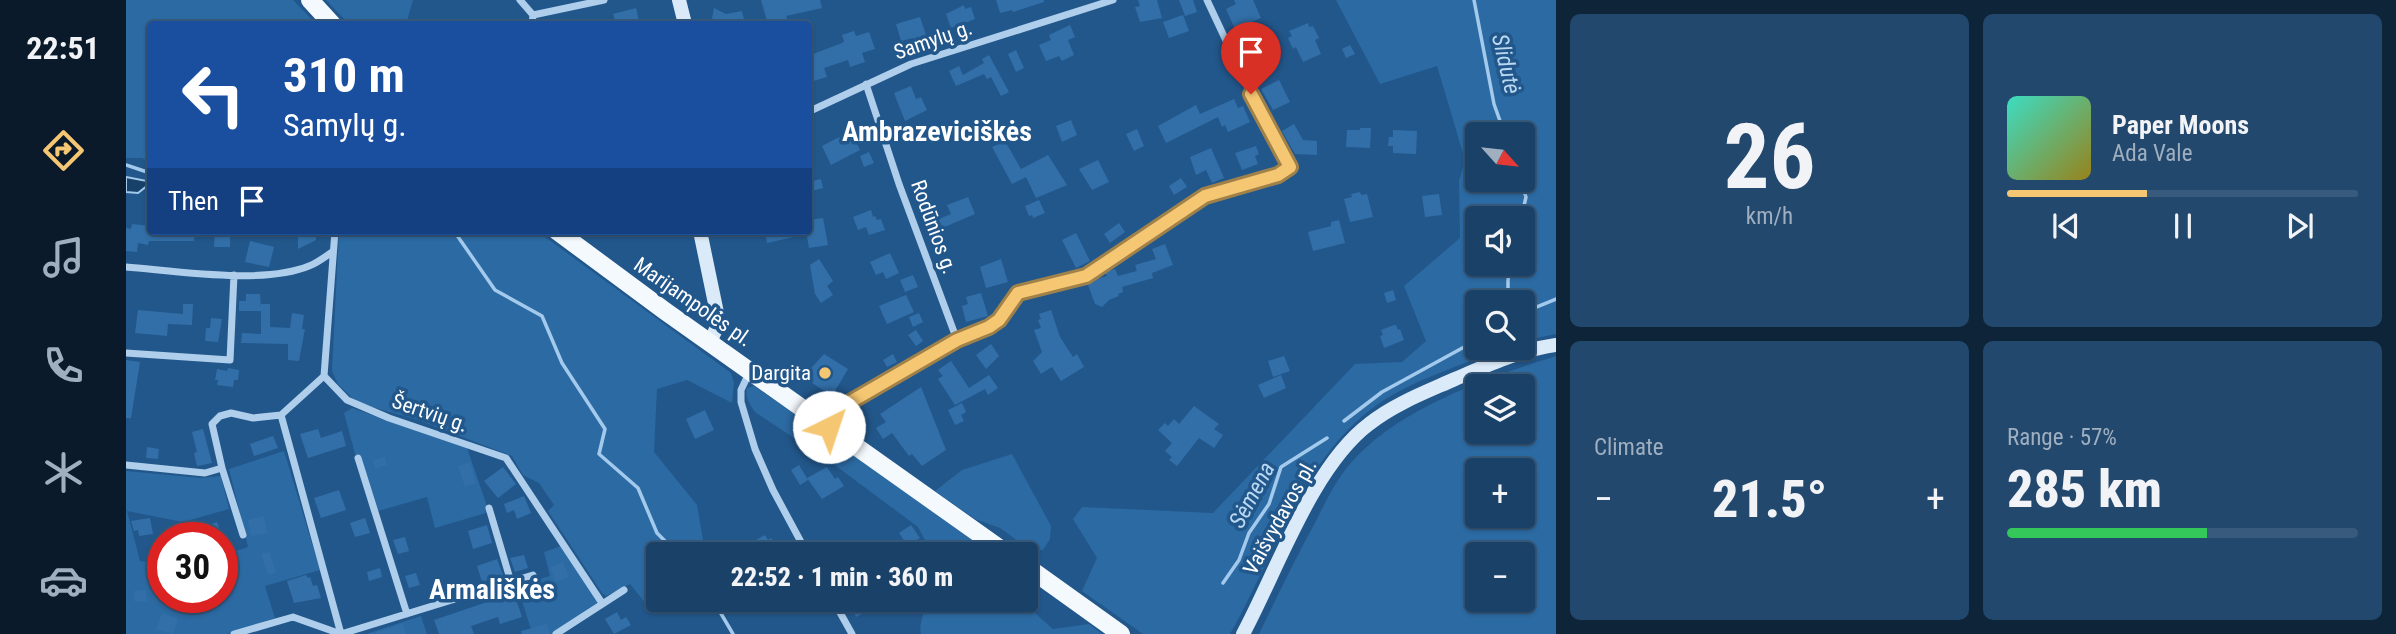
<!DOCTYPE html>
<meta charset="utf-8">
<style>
body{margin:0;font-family:"Roboto Condensed",sans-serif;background:#23486e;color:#f1f3f6;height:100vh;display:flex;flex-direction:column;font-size:26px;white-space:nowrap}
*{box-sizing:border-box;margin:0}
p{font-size:23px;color:#9fafc0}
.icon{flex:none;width:38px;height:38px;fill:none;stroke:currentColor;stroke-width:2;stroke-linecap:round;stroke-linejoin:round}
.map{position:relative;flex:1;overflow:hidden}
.sheet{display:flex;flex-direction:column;gap:14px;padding:14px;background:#0e2439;width:840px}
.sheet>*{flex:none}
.banner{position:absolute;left:21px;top:21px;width:665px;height:214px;border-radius:7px;box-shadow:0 2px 5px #0004,0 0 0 2px #385a7c;background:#1a4fa0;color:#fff;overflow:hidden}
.needle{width:46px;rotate:117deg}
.tools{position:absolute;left:1339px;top:122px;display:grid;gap:14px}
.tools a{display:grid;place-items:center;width:70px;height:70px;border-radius:7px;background:#1a4168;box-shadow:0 2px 5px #0004,0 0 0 2px #385a7c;font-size:35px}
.speed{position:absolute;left:21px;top:522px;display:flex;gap:14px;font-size:35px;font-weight:700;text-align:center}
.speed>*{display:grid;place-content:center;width:91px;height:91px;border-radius:50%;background:#1a4168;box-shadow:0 2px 5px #0004,0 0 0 2px #385a7c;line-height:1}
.speed .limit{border:10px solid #d22;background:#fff;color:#111}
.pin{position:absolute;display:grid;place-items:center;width:60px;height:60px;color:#fff;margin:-72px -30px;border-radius:50% 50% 50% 0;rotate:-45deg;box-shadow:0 0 7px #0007}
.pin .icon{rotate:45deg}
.me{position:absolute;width:77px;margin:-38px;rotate:41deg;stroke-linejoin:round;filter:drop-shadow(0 0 5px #0008)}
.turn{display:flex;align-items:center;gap:24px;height:147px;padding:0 21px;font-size:32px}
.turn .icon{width:91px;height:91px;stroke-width:2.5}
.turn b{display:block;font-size:49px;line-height:60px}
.then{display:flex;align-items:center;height:66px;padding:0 21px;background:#0003;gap:14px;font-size:26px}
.big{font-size:52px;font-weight:800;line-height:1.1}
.sheet .card{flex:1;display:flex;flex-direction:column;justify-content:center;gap:10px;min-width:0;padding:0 24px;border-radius:10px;background:#23486e}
.sheet .dial{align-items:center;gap:0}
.dial b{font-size:91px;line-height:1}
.song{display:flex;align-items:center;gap:21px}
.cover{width:84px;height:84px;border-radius:10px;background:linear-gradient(135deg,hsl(170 70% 55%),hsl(50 70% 35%))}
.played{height:7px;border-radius:4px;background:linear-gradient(90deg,#f6c772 40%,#385a7c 40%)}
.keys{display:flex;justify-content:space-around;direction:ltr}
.heat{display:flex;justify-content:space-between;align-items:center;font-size:38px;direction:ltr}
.charge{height:10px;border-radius:5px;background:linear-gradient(90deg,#34c759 57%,#385a7c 0)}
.sheet .tiles{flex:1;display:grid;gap:14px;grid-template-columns:repeat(2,1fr)}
.trip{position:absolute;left:520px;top:542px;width:392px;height:70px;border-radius:7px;background:#1a4168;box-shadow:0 2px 5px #0004,0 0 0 2px #385a7c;font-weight:800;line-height:70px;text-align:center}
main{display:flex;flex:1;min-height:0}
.dock{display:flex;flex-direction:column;width:126px;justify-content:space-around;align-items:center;background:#0a1a2a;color:#9fafc0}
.dock .icon{width:49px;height:49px}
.dock .current{color:#f6c772}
.dock b{font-size:32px;color:#f1f3f6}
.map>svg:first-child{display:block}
.green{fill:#2c6aa3;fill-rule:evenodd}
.water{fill:#18416a;stroke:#a3caec;stroke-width:2}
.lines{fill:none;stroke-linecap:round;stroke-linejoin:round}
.stream{stroke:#a3caec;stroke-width:3.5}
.building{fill:#326fa8}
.street{stroke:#afceeb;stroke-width:7}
.secondary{stroke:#dbeaf8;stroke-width:14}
.primary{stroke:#f4f9fe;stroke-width:18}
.route-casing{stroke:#a0814a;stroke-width:18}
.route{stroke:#f6c772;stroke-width:12}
.poi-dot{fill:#f6c772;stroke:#22578b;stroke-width:2.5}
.labels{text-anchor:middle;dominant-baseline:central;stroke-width:7;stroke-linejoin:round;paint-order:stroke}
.street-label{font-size:21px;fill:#fff;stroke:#22578b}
.poi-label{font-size:21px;fill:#fff;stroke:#22578b;text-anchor:end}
.water-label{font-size:23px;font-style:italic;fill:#bbd8f2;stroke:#22578b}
.district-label{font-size:28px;font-weight:bold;fill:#fff;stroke:#22578b}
</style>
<main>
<nav class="dock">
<b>22:51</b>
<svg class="icon current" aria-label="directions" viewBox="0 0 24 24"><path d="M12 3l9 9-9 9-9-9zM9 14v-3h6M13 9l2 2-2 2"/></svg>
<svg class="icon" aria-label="music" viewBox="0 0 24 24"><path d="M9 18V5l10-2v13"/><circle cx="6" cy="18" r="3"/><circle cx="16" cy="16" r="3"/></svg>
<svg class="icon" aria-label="phone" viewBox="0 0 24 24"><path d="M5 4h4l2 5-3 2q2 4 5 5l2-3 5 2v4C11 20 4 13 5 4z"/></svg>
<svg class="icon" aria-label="climate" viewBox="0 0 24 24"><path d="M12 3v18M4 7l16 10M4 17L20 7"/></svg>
<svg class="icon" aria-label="car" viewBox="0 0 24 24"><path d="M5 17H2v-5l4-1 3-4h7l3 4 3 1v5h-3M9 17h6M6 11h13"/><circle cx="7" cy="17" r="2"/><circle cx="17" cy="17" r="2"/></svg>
</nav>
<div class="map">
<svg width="1430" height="634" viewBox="0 0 1430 634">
<rect width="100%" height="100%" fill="#22578b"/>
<path class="green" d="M0,0H167L190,24H24V162L16,158H0Z
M200,0H287L280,24H223Z
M1210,0H1430V334L1397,341L1396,303H1351V348H1376C1339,364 1291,379 1258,400C1177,453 1150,554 1104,634H1017L956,591L971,558L947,519L956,507L1087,513L1229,364L1276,362L1300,341L1278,286L1334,238L1333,181L1339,160L1311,66L1254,84ZM1351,135H1396V180H1351ZM1351,219H1396V264H1351Z
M213,231H411L605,373L608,383L606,403L561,380L531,389L528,452L571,505L579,551L575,555H532V594L521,605L504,584L480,596L476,593L422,511L428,505L413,483L397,475L386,456L292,420L239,405L226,398L212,384L206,371Z
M1430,356V634H1133C1152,595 1170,557 1191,519C1200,501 1210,480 1224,464C1270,409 1363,377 1430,356ZM1351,387H1396V432H1351ZM1351,471H1396V516H1351ZM1351,555H1396V600H1351Z
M628,386L760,476L867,555H800V542L792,527L710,466L629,412C624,404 619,398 621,388Z
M226,408L341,448L363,512L309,528L301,497L245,513L218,413Z
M158,451L194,570L139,586L149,618L101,634H0V471L75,478L95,476L103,509L57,522L1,511L14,561L37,564V597H96V556L122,547L103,469Z
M886,454L925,526L924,539L917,550L903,549L874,528L849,519L809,491L836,470Z
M435,546L472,602L426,634H403L406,633L391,585L424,576L418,552Z
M800,600H894L927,629L963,624L976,634H795C792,624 800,611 800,600Z
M295,616L301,634H240Z"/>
<path class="water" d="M0,177L21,181L22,185L12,193L0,192Z"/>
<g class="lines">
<path class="stream" d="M1348,0L1368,104L1379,135
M0,165L24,173
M1394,180L1400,197L1395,219
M328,231L369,290L416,316L436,363L479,429L473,454L512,488L531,533L553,555
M1382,303V280L1385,264
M1396,313L1430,299
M1218,421L1256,392L1351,340
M1097,583L1113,560L1123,533L1143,504L1155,467L1201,438
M587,600L607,634"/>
</g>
<path class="building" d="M635,0H694L696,8L660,16L662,21L642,24Z
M870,0H918V2L887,12L886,10L874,13Z
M1012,0H1031L1036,18L1014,22L1009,7L1014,6Z
M1053,0H1067L1071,12L1059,16Z
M1108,0H1127L1135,18L1109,29L1100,9L1110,4Z
M838,5L839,9L845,7L849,19L825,28L820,14Z
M510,8L513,21L509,22L510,24H497L496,22L490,23L487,14Z
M588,8L600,14L616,11L619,24H585Z
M1057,15L1063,31L1043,38L1037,22Z
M794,17L801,38L788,42L787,38L775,41L770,24Z
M1182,23L1183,27L1187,26L1193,38L1189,40L1195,54L1177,62L1170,47L1167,49L1162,38L1166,36L1163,31Z
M944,25L949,37L942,40L948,55L936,61L933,56L920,61L913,45L925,40L923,35Z
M728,31L730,36L743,32L749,49L736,53L739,62L724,67L722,60L698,68L701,77L687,81L682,66V56L716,43L718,41L716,35Z
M1134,38L1142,54L1145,53L1149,62L1130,70L1119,45Z
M1224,45L1229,54L1220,58L1216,49Z
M890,50L898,68L890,72L882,54Z
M863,55L883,92L875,96L865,77L861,79L858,74L830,86L823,71L833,66L837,75L858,63L856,59Z
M1153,80L1164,102L1147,110L1135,89Z
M785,86L790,99L795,97L801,110L779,121L768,93Z
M1108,99L1112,108L1117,106L1124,122L1102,132L1099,125L1096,127L1092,117L1040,143L1032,126L1070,105L1074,114Z
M945,120L951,135L936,142L930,126Z
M1168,124L1177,140L1191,141V155L1169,154L1156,131Z
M1234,128H1245L1244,148L1220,147L1221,130H1234Z
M1011,129L1018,146L1008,151L1000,134Z
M1267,130L1291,131L1290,154L1267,153V146H1262L1263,137H1267Z
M725,131L734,150L705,165L696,146Z
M879,141L895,169L922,155L941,185L910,198L900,177L886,184L866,147Z
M1130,146L1133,154L1129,156L1132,164L1116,170L1109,153Z
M1085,148L1098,178L1086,183L1080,170L1070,175L1064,157Z
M743,152L748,163L738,167L734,156Z
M972,160L983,182L966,190L953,169Z
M1055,178L1061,187L1048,195L1043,186Z
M695,179L697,188L682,192V182Z
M1234,192L1235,195L1241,194L1247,217L1224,222L1218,199L1226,197L1225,194Z
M1313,194L1316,215L1299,217L1296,196Z
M842,197L849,214L814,229L810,220L825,214L821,205Z
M913,200L919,213L907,218L906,215L903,216L899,206Z
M745,210L747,217L749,216L751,220L755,219L759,230L743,235L740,227L732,230L727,217Z
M697,218L702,245L683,248L680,231H682V220Z
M1213,220L1219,243L1187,251L1182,232L1205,226V222Z
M993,223L999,232L984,243L978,234Z
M6,224L24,226V231H69L68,241H23L22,245L12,243L11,252L0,251V228L5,229Z
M89,231H104V247H88Z
M172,231H190V240L172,249Z
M639,231H676L677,235L641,243Z
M950,233L964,261L950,268L936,240Z
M124,241L148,247L143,267L119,262Z
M1039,244L1047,265L1026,273L1027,278L996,287L997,292L992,294L993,296L983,300L976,307L969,304L961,282L981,276L979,272L989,269L992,276L1011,271L1009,265L1030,259L1026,249Z
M764,253L773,273L760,279L757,272L750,275L744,262Z
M693,259L707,281L701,286L707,295L695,303L689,294L684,265Z
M875,259L882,282L860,288L854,267Z
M787,275L792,287L779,292L774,280Z
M1267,290L1270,300L1261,303L1258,293Z
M855,293L862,316L840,322L836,306L842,304L840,297Z
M120,294H134L135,308V304H144V327L164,328L166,313L178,315L176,329H179L173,361L162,360V344L115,343L116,333L135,334V311H113V301H120Z
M780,295L788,312L761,324L753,306Z
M57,304H67L66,325L42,324L41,336L9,333L12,310L57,314Z
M925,310L934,337L947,357L951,354L958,367L935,381L926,367L915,374L907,361L916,352L908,330L915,328L912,320L915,319L913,314Z
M793,313L797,322L787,327L783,317Z
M85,318L96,319L92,342L79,341L80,328H84Z
M1268,325H1270L1272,330L1274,329L1278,340L1258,348L1254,336L1257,335L1255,330Z
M790,330L797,341L790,346L782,335Z
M865,344L873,356L860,369L850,355Z
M698,354L722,369L706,396L677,377Z
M767,354L771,362L761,367L757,360Z
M1158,356L1164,371L1147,377L1142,361Z
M0,360L14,362L5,418H0Z
M825,361L843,388L863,375L872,388L862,395L859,389L829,405L812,379L817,376L812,370Z
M102,368L113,370L112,380H108L107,387L91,385L92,380H89L91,369L101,371Z
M1155,375L1160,388L1138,398L1132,385Z
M795,387L820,450L796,466L786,454L783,456L766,433L757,439L750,428L760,422L754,414Z
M836,403L840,412L835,415L838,421L829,425L822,410Z
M1068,406L1093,424L1088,429L1097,435L1088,448L1073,438L1051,466L1043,460L1046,457L1039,451L1046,443L1032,430L1039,423L1042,426L1048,419L1053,424Z
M579,410L588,430L569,439L560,419Z
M77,429L86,463L71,466L68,453L71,452L66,432Z
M192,429L195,438L216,431L220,446L182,458L174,434Z
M147,436L152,448L128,456L124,444Z
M21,447L33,449L32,459L20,458Z
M259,457L261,465L249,469L247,460Z
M344,462L350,483L339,487L332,466Z
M673,465L682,480L674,485L665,470Z
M377,467L390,484L372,498L358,481Z
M701,467L709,479L712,477L718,486L696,499L681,478Z
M213,490L220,510L195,518L188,498Z
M398,496L405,513L391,519L388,510L381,513L378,504Z
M138,516L141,533L125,536L122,520Z
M24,518L27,534L13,536L12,530L8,531L5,521Z
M239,518L244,533L229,537L224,523Z
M91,522L96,537H73L70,530Z
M361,525L366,543L347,549L342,531Z
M785,525L794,538L782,546L773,533Z
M639,535L642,540L645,538L650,546L647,548L651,555H629L623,544Z
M279,537L283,551L272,554L267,540Z
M143,552L150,572L142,575L135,554Z
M398,555L402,568L389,572L384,558Z
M371,559L377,575L356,582L351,566Z
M437,562L443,577L430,582L424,567Z
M254,568L256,577L243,581L241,572Z
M290,573L294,585L283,588L279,576Z
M180,575L182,578L184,577L187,586L191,585L195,598L168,603L161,581Z
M20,590L21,602L8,601V591Z
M388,593L396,617L374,624L372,617L345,626L348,634H313L308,620Z
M637,600H650L655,608L645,614Z
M732,600H763L730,617L724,604Z
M491,612L495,620L500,617L505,625L488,634L479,619Z
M36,613L52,619L47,634L30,630Z
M277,624L280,634H250V632Z
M421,624L424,634H396L395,631Z"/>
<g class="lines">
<path class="street" d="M394,0L407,15
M406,24L407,15L478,0
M740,84L773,184L831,340
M682,112L785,64L987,0
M209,231L198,376L221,400L263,418L380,458L476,603
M0,267C50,271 137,285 183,266C191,263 199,257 206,252
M0,353L104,360L108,275
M623,373L615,390V402L629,449L647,490L682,555
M155,415L215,634
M703,427L719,405L831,340L863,327L872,320L892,293L960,276L1079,196L1152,175L1164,167L1125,94L1081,0
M232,458L281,614
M0,465L79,473L96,468
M363,508L385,582
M117,535L96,468L86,424L94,416L105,413L127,418L155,415L198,376
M707,600L726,634
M108,634L167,617L215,634L407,575
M430,634L498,590"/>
<path class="secondary" d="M553,0L559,24
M574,231L591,313V327L584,342
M1117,634C1151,571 1186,467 1243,424C1268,404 1300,392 1329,379C1362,365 1394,350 1430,345"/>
<path class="primary" d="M184,0L206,24
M431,231L539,311L883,555
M900,566L995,634"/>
</g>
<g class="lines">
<g class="route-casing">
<path id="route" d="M703,427L719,405L831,340L863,327L873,320L892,293L960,276L1079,196L1152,175L1164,167L1125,94"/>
</g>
<use href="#route" class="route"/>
</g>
<circle class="poi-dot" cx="699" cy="373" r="7"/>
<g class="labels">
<g class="street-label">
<text transform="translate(807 40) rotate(-19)">Samylų g.</text>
<text transform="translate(808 227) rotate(70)">Rodūnios g.</text>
<text transform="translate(567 302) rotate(35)">Marijampolės pl.</text>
<text transform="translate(304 413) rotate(19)">Šertvių g.</text>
<text transform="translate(1154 517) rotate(-61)">Vaišvydavos pl.</text>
</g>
<g class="poi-label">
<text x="685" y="373">Dargita</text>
</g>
<g class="water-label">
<text transform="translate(1380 64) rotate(77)">Slidutė</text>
<text transform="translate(1126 495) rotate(-62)">Sėmena</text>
</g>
<g class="district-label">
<text x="811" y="131">Ambrazeviciškės</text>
<text x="366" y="589">Armališkės</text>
</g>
</g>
</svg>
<div class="tools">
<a><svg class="needle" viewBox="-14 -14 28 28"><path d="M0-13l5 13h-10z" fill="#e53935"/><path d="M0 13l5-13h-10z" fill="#9fafc0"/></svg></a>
<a><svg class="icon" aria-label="sound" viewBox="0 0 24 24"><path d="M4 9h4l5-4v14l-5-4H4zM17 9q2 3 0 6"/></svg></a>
<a><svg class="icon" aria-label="search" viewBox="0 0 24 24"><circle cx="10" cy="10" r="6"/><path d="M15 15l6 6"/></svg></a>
<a><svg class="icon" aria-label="layers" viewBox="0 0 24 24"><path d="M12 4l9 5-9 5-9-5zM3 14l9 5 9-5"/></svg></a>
<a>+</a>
<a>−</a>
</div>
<div class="speed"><div class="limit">30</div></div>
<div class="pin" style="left:1125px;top:94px;background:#d93025"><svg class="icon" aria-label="arrive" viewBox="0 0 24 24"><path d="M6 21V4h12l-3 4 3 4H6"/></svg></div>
<svg class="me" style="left:703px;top:427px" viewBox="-20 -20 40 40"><circle r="19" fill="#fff"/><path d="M0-13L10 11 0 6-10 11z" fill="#f6c772"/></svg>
<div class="trip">22:52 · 1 min · 360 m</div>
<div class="banner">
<div class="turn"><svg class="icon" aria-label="left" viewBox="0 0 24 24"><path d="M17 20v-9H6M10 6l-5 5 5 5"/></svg><div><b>310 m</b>Samylų g.</div></div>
<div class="then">Then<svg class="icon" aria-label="arrive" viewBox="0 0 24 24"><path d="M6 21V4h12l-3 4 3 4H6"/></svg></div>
</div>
</div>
<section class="sheet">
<div class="tiles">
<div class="card dial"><b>26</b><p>km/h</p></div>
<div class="card">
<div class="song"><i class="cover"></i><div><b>Paper Moons</b><p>Ada Vale</p></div></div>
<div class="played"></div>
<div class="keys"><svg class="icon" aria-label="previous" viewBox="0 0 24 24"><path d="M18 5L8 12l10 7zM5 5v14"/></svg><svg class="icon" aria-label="pause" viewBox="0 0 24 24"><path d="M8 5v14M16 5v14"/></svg><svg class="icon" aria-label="next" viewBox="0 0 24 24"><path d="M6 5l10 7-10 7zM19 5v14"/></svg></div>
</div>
<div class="card"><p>Climate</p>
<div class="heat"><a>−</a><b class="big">21.5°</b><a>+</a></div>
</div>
<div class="card"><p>Range · 57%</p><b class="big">285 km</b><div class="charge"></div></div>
</div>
</section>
</main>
